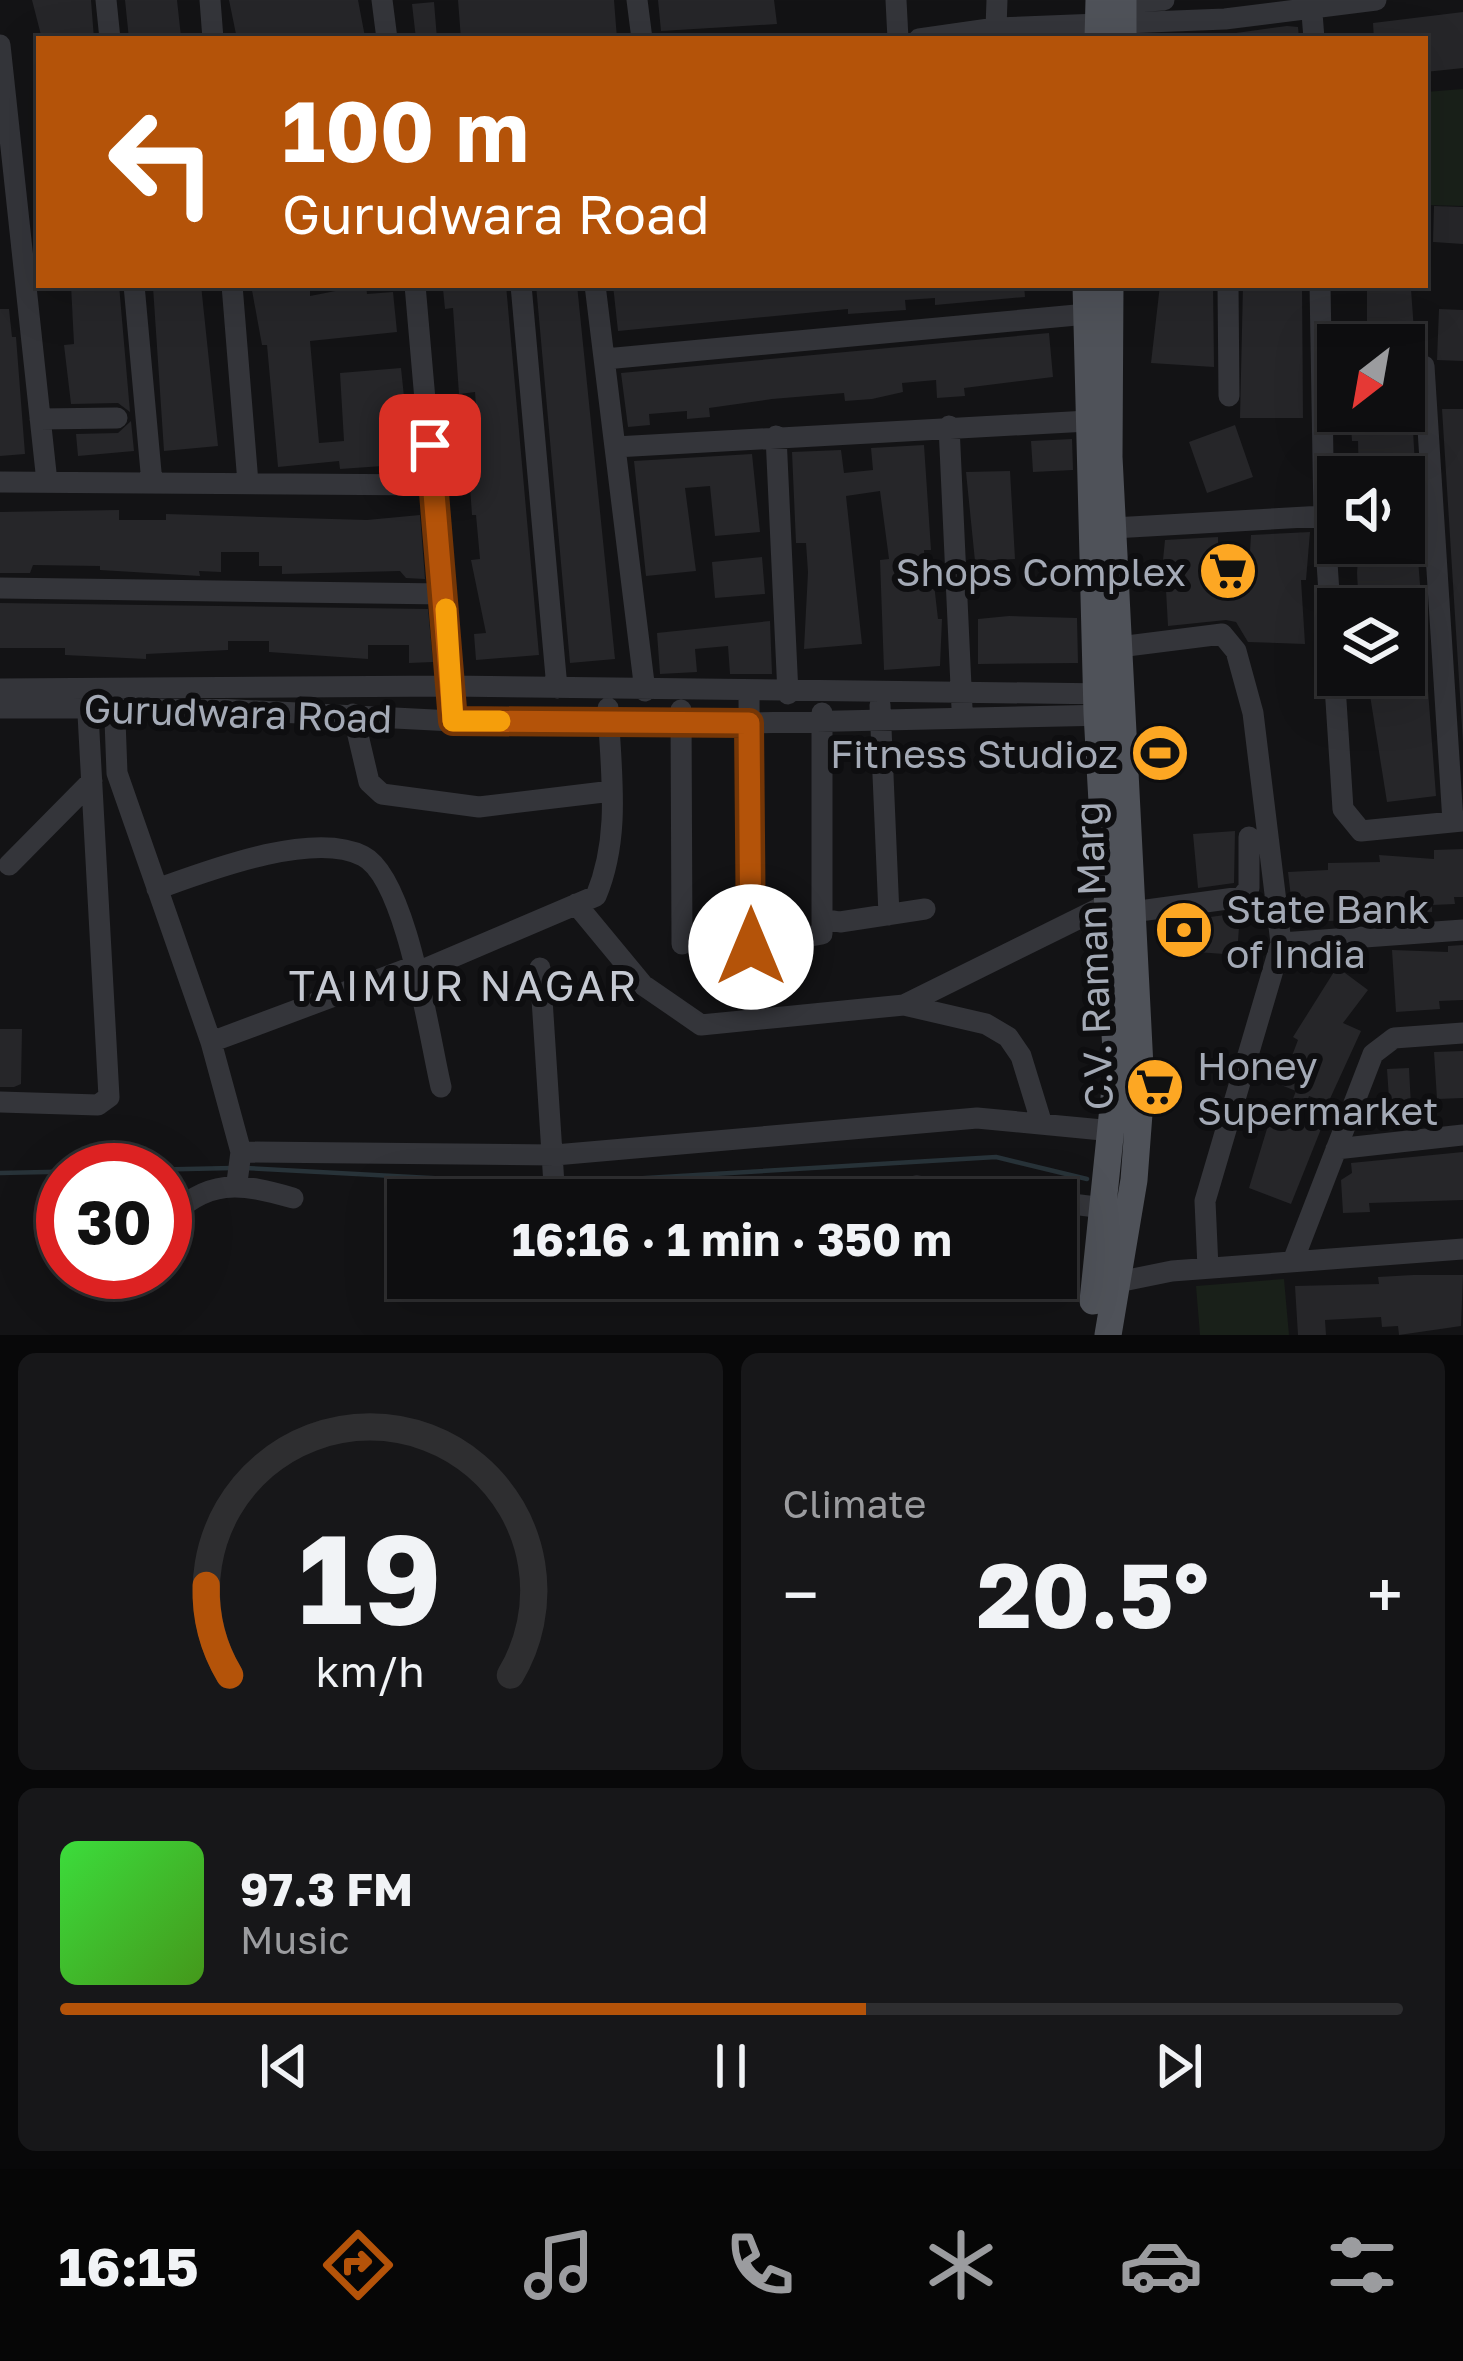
<!DOCTYPE html>
<meta charset="utf-8">
<style>
body{margin:0;font-family:"Golos Text",sans-serif;background:#171719;color:#f1f3f6;height:100vh;display:flex;flex-direction:column;font-size:45px;white-space:nowrap}
*{box-sizing:border-box;margin:0}
p{font-size:39px;color:#9b9c9f}
.icon{flex:none;width:66px;height:66px;fill:none;stroke:currentColor;stroke-width:2;stroke-linecap:round;stroke-linejoin:round}
.map{position:relative;height:1335px;overflow:hidden}
.side{display:flex;flex-direction:column;gap:18px;padding:18px;background:#080809;flex:1}
.side>*{flex:none}
.banner{position:absolute;left:36px;top:36px;width:1392px;height:252px;border-radius:0px;box-shadow:0 12px 48px #0002,0 0 0 3px #2e2e30;background:#b45309;color:#fff;overflow:hidden}
.needle{width:78px;rotate:211deg}
.controls{position:absolute;left:1317px;top:324px;display:grid;gap:24px}
.controls a{display:grid;place-items:center;width:108px;height:108px;border-radius:0px;background:#0e0e10;box-shadow:0 12px 48px #0002,0 0 0 3px #2e2e30;font-size:60px}
.speed{position:absolute;left:36px;top:1143px;display:flex;gap:24px;font-size:60px;font-weight:700;text-align:center}
.speed>*{display:grid;place-content:center;width:156px;height:156px;border-radius:50%;background:#0e0e10;box-shadow:0 12px 48px #0002,0 0 0 3px #2e2e30;line-height:1}
.speed .limit{border:18px solid #d22;background:#fff;color:#111}
.pin{position:absolute;display:grid;place-items:center;width:102px;height:102px;color:#fff;margin:-51px;border-radius:24px;box-shadow:0 6px 18px #0006}
.me{position:absolute;width:132px;margin:-66px;rotate:0deg;stroke-linejoin:round;filter:drop-shadow(0 0 9px #0008)}
.turn{display:flex;align-items:center;gap:42px;height:252px;padding:0 48px;font-size:54px}
.turn .icon{width:156px;height:156px;stroke-width:2.5}
.turn b{display:block;font-size:84px;line-height:102px}
.big{font-size:90px;font-weight:700;line-height:1.1}
.side .card{flex:1;display:flex;flex-direction:column;justify-content:center;gap:18px;min-width:0;padding:0 42px;border-radius:18px;background:#171719}
.side .dial{align-items:center;gap:0}
.dial svg{height:312px;overflow:visible;fill:none;stroke:#2e2e30;stroke-width:7;stroke-linecap:round;text-anchor:middle}
.dial text{fill:#f1f3f6;stroke:none}
.song{display:flex;align-items:center;gap:36px}
.cover{width:144px;height:144px;border-radius:18px;background:linear-gradient(135deg,hsl(120 70% 55%),hsl(100 70% 35%))}
.played{height:12px;border-radius:6px;background:linear-gradient(90deg,#b45309 60%,#2e2e30 60%)}
.keys{display:flex;justify-content:space-around;direction:ltr}
.heat{display:flex;justify-content:space-between;align-items:center;font-size:66px;direction:ltr}
.side .tiles{flex:1;display:grid;gap:18px;grid-template-columns:1fr 1fr}
.card:last-child{grid-column:span 2}
.trip{position:absolute;left:387px;top:1179px;width:690px;height:120px;border-radius:0px;background:#0e0e10;box-shadow:0 12px 48px #0002,0 0 0 3px #2e2e30;font-weight:700;line-height:120px;text-align:center}
.tabs{display:flex;height:192px;justify-content:space-around;align-items:center;background:#060606;color:#9b9c9f}
.tabs .icon{width:84px;height:84px}
.tabs .current{color:#b45309}
.tabs b{font-size:54px;color:#f1f3f6}
.map>svg:first-child{display:block}
.green{fill:#192019}
.lines{fill:none;stroke-linecap:round;stroke-linejoin:round}
.stream{stroke:#283339;stroke-width:4.5}
.building{fill:#262629}
.minor{stroke:#34353a;stroke-width:21}
.major{stroke:#4f5259;stroke-width:27}
.route-casing{stroke:#753606;stroke-width:30}
.route{stroke:#b45309;stroke-width:21}
.slow{stroke:#f59e0b;stroke-width:21}
.labels{text-anchor:middle;dominant-baseline:central;stroke-width:12;stroke-linejoin:round;paint-order:stroke}
.poi-label{font-size:39px;fill:#a4aab6;stroke:#0e0e10;text-anchor:end}
.street-label{font-size:39px;fill:#a4aab6;stroke:#0e0e10}
.neighbourhood-label{font-size:42px;letter-spacing:3px;fill:#c5c9d2;stroke:#0e0e10}
</style>
<div class="map">
<svg width="1463" height="1335" viewBox="0 0 1463 1335">
<rect width="100%" height="100%" fill="#131315"/>
<path class="green" d="M1463,89V206L1425,205V92Z
M1284,1279L1289,1335H1200L1196,1286Z"/>
<g class="lines">
<path class="stream" d="M245,1168L544,1184
M0,1173L233,1168
M562,1183L996,1157L1087,1179"/>
</g>
<path class="building" d="M32,0H91L94,39H42Z
M125,0H177L181,37L129,39Z
M229,0H358L365,37L237,39Z
M458,0H614L617,39H532L531,34L461,39Z
M658,0H774L777,24L661,31Z
M434,2L437,39H416L412,4Z
M1463,12V68L1425,72V39H1374L1373,23Z
M1287,26L1298,27L1299,39H1235L1236,33Z
M1434,206L1463,207V244L1433,242Z
M71,285H119L130,412L118,403L71,404L64,345L74,344Z
M201,285L218,446L164,451L153,287Z
M251,285H310V296L366,285L367,294L393,292L397,332L310,341L319,443L344,441L340,373L401,368L411,464L340,469L339,461L278,467L267,345H262Z
M506,285L539,655L476,660L474,634L486,633L471,560L480,559L476,515H472L470,486L465,487L462,460L470,459L468,433H478L475,392L459,394L453,308L445,309L443,289Z
M536,285H577L615,659L570,663Z
M613,285H1024L1025,297L935,305V298L905,300L906,310L848,314V309L618,331Z
M1160,285H1213L1214,367L1151,363Z
M1243,285H1302L1303,418H1240Z
M1367,288L1411,289L1415,345H1355V324H1367Z
M0,309H9L12,337H16L25,454L0,456Z
M1439,309L1463,310V361L1437,360Z
M1049,333L1053,377L964,388L965,396L937,398L936,380L902,383L903,392L872,399L845,401L844,393L772,399L709,408L710,417L687,419V411L649,414L650,425L628,427L621,373Z
M1404,379H1410L1417,499H1404V477H1359L1358,441H1352L1350,411H1404Z
M1442,409H1463V743Z
M131,421L134,451L78,456L76,434L118,433Z
M1235,425L1253,477L1207,493L1189,442Z
M1072,439L1073,470L1033,472L1031,441Z
M924,445L931,550H924L927,585L934,584L938,619H942L940,666L884,670L880,560L889,559L880,491L846,496L862,644L804,649L808,572L806,543H796L792,452L841,450L844,473L873,470L871,448Z
M752,454L760,532L715,536L710,486L685,488L696,571L646,576L634,461Z
M1010,471L1015,559L975,561L966,472Z
M1404,506H1414L1436,796L1387,802L1369,689L1404,685V609H1359L1357,573L1359,543H1404Z
M119,510V520H166V514L367,520L420,515L425,579L406,578L400,571L282,574V566H259V552H221V572L199,571L200,576L100,570V566L33,565L30,573H0V512Z
M1310,532L1306,580H1301L1305,644L1248,642L1236,622L1226,620L1168,626L1166,590H1160L1165,540L1218,537V551L1250,552L1251,535Z
M762,557L765,594L715,598L712,562Z
M0,603L428,609L433,662L409,663V645H368V659L269,652V641H228V650L146,654V659L65,655V648H0Z
M1009,616L1077,618L1078,663L978,664V619Z
M770,621L772,674H730L728,646L695,649L697,672L660,674L657,633Z
M1235,831L1234,883L1198,888L1193,834Z
M1463,849V897H1454L1455,904L1432,905V912L1381,910L1382,918L1294,923L1288,872L1328,870V863L1380,862L1379,855L1434,859V850Z
M1240,913L1237,955L1171,950L1173,922Z
M1463,945V1000L1439,1001L1440,1009L1396,1012L1392,950L1448,952V946Z
M1337,967L1368,990L1343,1023L1361,1031L1328,1103L1309,1096L1300,1121L1321,1129L1291,1204L1249,1188L1273,1109L1287,1114L1296,1091L1281,1085L1298,1040L1293,1037Z
M0,1029H22L21,1084L14,1087H0Z
M1463,1051V1098L1437,1099L1434,1052Z
M1409,1068L1412,1126L1391,1128L1387,1069Z
M1463,1152V1200L1369,1203L1370,1212L1343,1213L1341,1180L1352,1173L1351,1163Z
M1413,1275H1463L1461,1326L1399,1335L1398,1326L1382,1327L1381,1317L1325,1320L1326,1335H1298L1295,1286L1379,1284L1378,1277Z"/>
<g class="lines">
<path class="minor" d="M106,0L110,39
M210,0L213,39
M382,0L387,39
M637,0L642,39
M896,0L898,39
M1311,0L1314,39
M1111,3L1164,0
M996,28L1225,19L1376,0
M919,39L996,28L997,0
M0,45L47,482
M134,285L152,483
M232,285L248,483
M415,285L453,721
M521,285L557,688
M595,285L645,691
M1228,285L1229,396
M1320,285L1324,516L1343,809L1361,831L1463,821
M605,359L1087,314
M1424,366L1453,822
M40,419L117,418
M949,426L962,708
M776,436L788,694
M615,447L1088,421
M0,482L434,485
M1113,528L1324,516
M0,588L445,594
M1119,647L1222,634L1236,651L1253,713L1281,943L1205,1201L1208,1268
M0,689L450,686L1109,694
M114,693L117,773L211,1042L241,1152L237,1182
M749,693L750,947L822,934V713
M880,705L889,915
M0,708L179,707L453,721L749,723L1109,715
M681,710L682,944
M353,714L369,782L382,794L479,807L612,791
M9,865L92,781
M157,889C207,871 313,830 363,856C407,878 429,1037 441,1087
M576,904L643,985L701,1025L904,1005L986,1024L1008,1037L1021,1056L1041,1121
M1132,912L1242,897L1249,888V837
M822,919L840,922L925,909
M1281,943L1463,930
M540,968L555,1200
M413,974L596,896C621,836 611,774 608,708
M904,1005L1108,904
M211,1042L412,967
M0,1102L98,1105L109,1097L87,696
M1336,1149L1463,1135
M241,1152L555,1155L977,1118L1113,1131
M916,1186L1037,1200
M1056,1202L1104,1208
M165,1222C207,1177 241,1183 293,1198
M1293,1261L1373,1054L1394,1038L1463,1033
M1113,1283L1172,1271L1463,1249"/>
<path class="major" d="M1098,39L1099,0
M1123,39V0
M1086,285L1097,713L1117,1069L1093,1301
M1108,1335L1134,1180L1141,1087L1109,457L1110,285"/>
</g>
<g class="lines">
<g class="route-casing">
<path id="route" d="M430,445L453,721L749,723L751,947"/>
</g>
<use href="#route" class="route"/>
<path class="slow" d="M446,609L453,721H500"/>
</g>
<defs>
<g id="supermarket-disc" transform="scale(3)"><circle r="9.5" fill="#fda723" stroke="#0e0e10"/><path d="M-6-5.5h2.5l.6 2H6L4.5 2H-2.5L-4.4-4H-6ZM-1.5 3.2a1.3 1.3 0 1 0 .1 0ZM3 3.2a1.3 1.3 0 1 0 .1 0Z" fill="#111"/></g>
<g id="stadium-disc" transform="scale(3)"><circle r="9.5" fill="#fda723" stroke="#0e0e10"/><path d="M0-5a6.5 5 0 1 0 0 10a6.5 5 0 1 0 0-10ZM-3.5-1.8h7v3.6h-7Z" fill="#111"/></g>
<g id="bank-disc" transform="scale(3)"><circle r="9.5" fill="#fda723" stroke="#0e0e10"/><path d="M-6-4H6V4H-6ZM0-2.3a2.3 2.3 0 1 0 0 4.6a2.3 2.3 0 1 0 0-4.6Z" fill="#111"/></g>
</defs>
<g fill-rule="evenodd">
<use href="#supermarket-disc" x="1228" y="571"/>
<use href="#stadium-disc" x="1160" y="753"/>
<use href="#bank-disc" x="1184" y="930"/>
<use href="#supermarket-disc" x="1155" y="1087"/>
</g>
<g class="labels">
<g class="poi-label">
<text x="1186" y="571">Shops Complex</text>
<text x="1118" y="753">Fitness Studioz</text>
<text x="1226" y="908" text-anchor="start">State Bank<tspan x="1226" dy="45">of India</tspan></text>
<text x="1197" y="1065" text-anchor="start">Honey<tspan x="1197" dy="45">Supermarket</tspan></text>
</g>
<g class="street-label">
<text transform="translate(238 713) rotate(2)">Gurudwara Road</text>
<text transform="translate(1093 956) rotate(-92)">C.V. Raman Marg</text>
</g>
<g class="neighbourhood-label">
<text x="464" y="985">TAIMUR NAGAR</text>
</g>
</g>
</svg>
<div class="controls">
<a><svg class="needle" viewBox="-14 -14 28 28"><path d="M0-13l5 13h-10z" fill="#e53935"/><path d="M0 13l5-13h-10z" fill="#9b9c9f"/></svg></a>
<a><svg class="icon" aria-label="sound" viewBox="0 0 24 24"><path d="M4 9h4l5-4v14l-5-4H4zM17 9q2 3 0 6"/></svg></a>
<a><svg class="icon" aria-label="layers" viewBox="0 0 24 24"><path d="M12 4l9 5-9 5-9-5zM3 14l9 5 9-5"/></svg></a>
</div>
<div class="speed"><div class="limit">30</div></div>
<div class="pin" style="left:430px;top:445px;background:#d93025"><svg class="icon" aria-label="arrive" viewBox="0 0 24 24"><path d="M6 21V4h12l-3 4 3 4H6"/></svg></div>
<svg class="me" style="left:751px;top:947px" viewBox="-20 -20 40 40"><circle r="19" fill="#fff"/><path d="M0-13L10 11 0 6-10 11z" fill="#b45309"/></svg>
<div class="trip">16:16 · 1 min · 350 m</div>
<div class="banner">
<div class="turn"><svg class="icon" aria-label="left" viewBox="0 0 24 24"><path d="M17 20v-9H6M10 6l-5 5 5 5"/></svg><div><b>100 m</b>Gurudwara Road</div></div>
</div>
</div>
<section class="side">
<div class="tiles">
<div class="card dial"><svg viewBox="0 0 100 80">
<path d="M14 69A42 42 0 1 1 86 69"/>
<path d="M14 69A42 42 0 0 1 8 46" stroke="#b45309"/>
<text x="50" y="56" font-size="32" font-weight="700">19</text>
<text x="50" y="72" font-size="11">km/h</text>
</svg></div>
<div class="card"><p>Climate</p>
<div class="heat"><a>−</a><b class="big">20.5°</b><a>+</a></div>
</div>
<div class="card">
<div class="song"><i class="cover"></i><div><b>97.3 FM</b><p>Music</p></div></div>
<div class="played"></div>
<div class="keys"><svg class="icon" aria-label="previous" viewBox="0 0 24 24"><path d="M18 5L8 12l10 7zM5 5v14"/></svg><svg class="icon" aria-label="pause" viewBox="0 0 24 24"><path d="M8 5v14M16 5v14"/></svg><svg class="icon" aria-label="next" viewBox="0 0 24 24"><path d="M6 5l10 7-10 7zM19 5v14"/></svg></div>
</div>
</div>
</section>
<nav class="tabs">
<b>16:15</b>
<svg class="icon current" aria-label="directions" viewBox="0 0 24 24"><path d="M12 3l9 9-9 9-9-9zM9 14v-3h6M13 9l2 2-2 2"/></svg>
<svg class="icon" aria-label="music" viewBox="0 0 24 24"><path d="M9 18V5l10-2v13"/><circle cx="6" cy="18" r="3"/><circle cx="16" cy="16" r="3"/></svg>
<svg class="icon" aria-label="phone" viewBox="0 0 24 24"><path d="M5 4h4l2 5-3 2q2 4 5 5l2-3 5 2v4C11 20 4 13 5 4z"/></svg>
<svg class="icon" aria-label="climate" viewBox="0 0 24 24"><path d="M12 3v18M4 7l16 10M4 17L20 7"/></svg>
<svg class="icon" aria-label="car" viewBox="0 0 24 24"><path d="M5 17H2v-5l4-1 3-4h7l3 4 3 1v5h-3M9 17h6M6 11h13"/><circle cx="7" cy="17" r="2"/><circle cx="17" cy="17" r="2"/></svg>
<svg class="icon" aria-label="filters" viewBox="0 0 24 24"><path d="M4 7h16M4 17h16"/><circle cx="9" cy="7" r="2"/><circle cx="15" cy="17" r="2"/></svg>
</nav>
